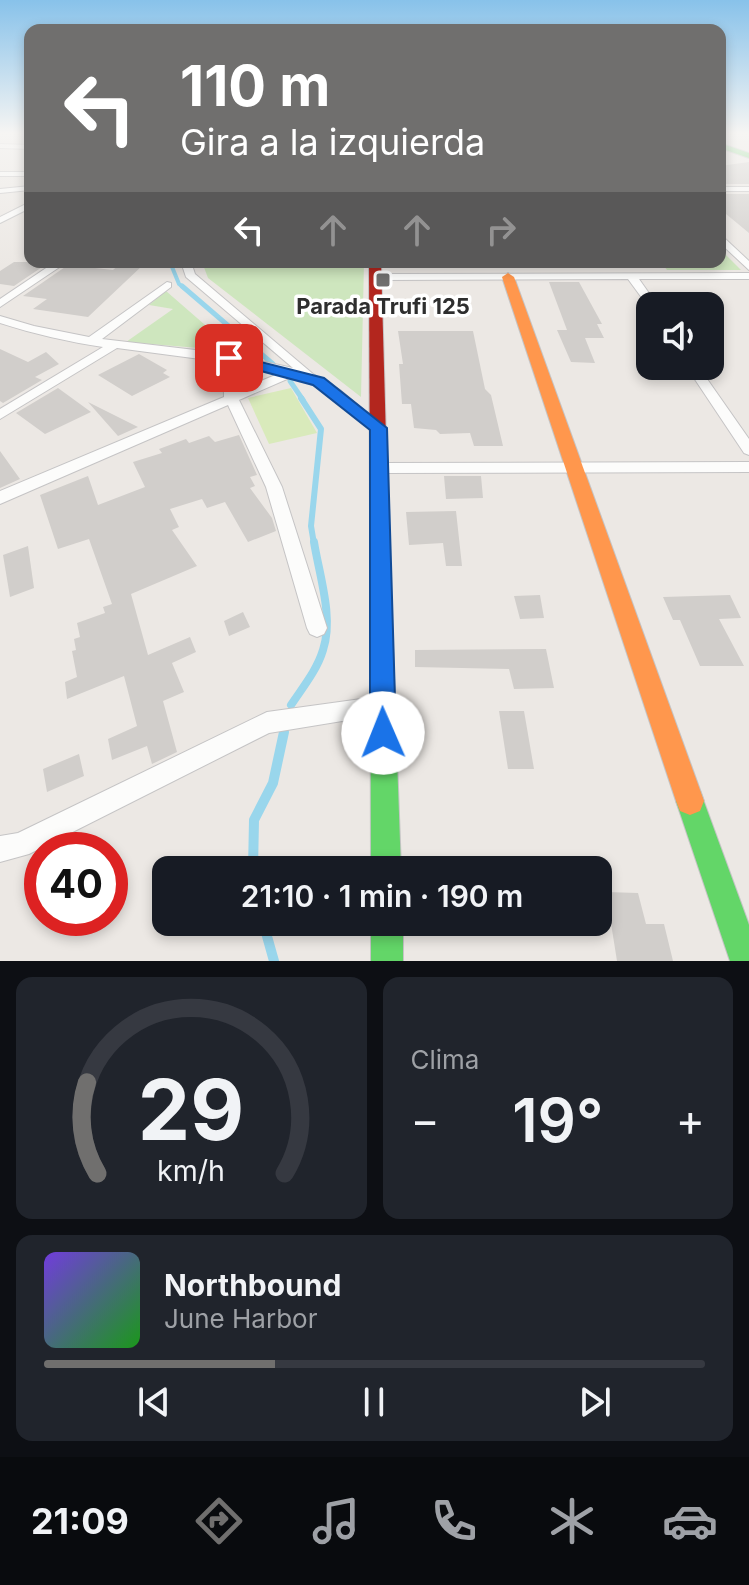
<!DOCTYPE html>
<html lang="es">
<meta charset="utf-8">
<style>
body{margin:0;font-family:Inter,sans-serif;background:#20242c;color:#f1f3f6;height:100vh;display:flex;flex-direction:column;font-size:30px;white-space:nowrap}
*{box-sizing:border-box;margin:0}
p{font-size:26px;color:#9ea1a6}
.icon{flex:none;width:44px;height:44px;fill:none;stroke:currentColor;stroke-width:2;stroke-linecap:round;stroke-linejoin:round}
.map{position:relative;height:961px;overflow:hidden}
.panel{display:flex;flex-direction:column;gap:16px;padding:16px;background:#0d0f14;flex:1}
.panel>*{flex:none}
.banner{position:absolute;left:24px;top:24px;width:702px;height:244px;border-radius:16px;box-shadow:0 4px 12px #0003;background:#706f6e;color:#fff;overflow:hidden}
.buttons{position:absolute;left:636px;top:292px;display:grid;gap:16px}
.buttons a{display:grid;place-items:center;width:88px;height:88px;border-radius:16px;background:#171b24;box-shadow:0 4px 12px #0003;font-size:40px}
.speed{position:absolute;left:24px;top:832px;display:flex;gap:16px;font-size:40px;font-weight:700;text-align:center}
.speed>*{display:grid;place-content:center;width:104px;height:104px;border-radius:50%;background:#171b24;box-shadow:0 4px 12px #0003;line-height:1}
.speed .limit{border:12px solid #d22;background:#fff;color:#111}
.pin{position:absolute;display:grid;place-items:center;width:68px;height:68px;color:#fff;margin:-34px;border-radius:16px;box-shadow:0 4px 12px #0006}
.me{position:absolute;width:88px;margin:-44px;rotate:359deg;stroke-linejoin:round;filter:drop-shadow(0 0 6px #0008)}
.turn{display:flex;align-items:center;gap:28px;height:168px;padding:0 24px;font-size:36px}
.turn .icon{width:104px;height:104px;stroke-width:2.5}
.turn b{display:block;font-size:56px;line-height:68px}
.lanes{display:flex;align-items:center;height:76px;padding:0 24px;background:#0003;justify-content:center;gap:40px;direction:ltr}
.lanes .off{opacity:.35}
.big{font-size:60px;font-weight:600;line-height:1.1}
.panel .widget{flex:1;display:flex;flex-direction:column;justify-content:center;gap:12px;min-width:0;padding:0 28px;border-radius:16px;background:#20242c}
.panel .dial{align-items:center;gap:0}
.dial svg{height:208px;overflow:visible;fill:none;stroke:#363941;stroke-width:7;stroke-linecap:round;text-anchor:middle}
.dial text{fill:#f1f3f6;stroke:none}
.song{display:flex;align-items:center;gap:24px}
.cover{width:96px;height:96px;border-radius:12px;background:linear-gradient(135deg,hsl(260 70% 55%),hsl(120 70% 35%))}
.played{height:8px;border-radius:4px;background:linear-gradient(90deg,#706f6e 35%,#363941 35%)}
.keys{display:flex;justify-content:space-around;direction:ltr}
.heat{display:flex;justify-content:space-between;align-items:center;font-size:44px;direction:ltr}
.panel .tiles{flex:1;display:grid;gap:16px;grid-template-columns:1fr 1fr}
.widget:last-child{grid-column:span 2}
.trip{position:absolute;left:152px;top:856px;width:460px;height:80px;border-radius:16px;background:#171b24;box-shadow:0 4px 12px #0003;font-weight:600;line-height:80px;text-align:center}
.menu{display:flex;height:128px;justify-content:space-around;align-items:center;background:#090b0e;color:#9ea1a6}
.menu .icon{width:56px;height:56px}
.menu .active{color:#706f6e}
.menu b{font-size:36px;color:#f1f3f6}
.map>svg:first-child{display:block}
.green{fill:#cee6be}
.pitch{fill:#d9eabb}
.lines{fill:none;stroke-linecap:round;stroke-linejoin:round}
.stream-far4{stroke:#99d6ec;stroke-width:4}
.stream-far3{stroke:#99d6ec;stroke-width:5}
.stream-far2{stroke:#99d6ec;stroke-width:6}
.stream-far1{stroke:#99d6ec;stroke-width:8}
.stream{stroke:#99d6ec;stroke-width:10}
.building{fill:#d1cecb}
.street-casing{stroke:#c5c4c5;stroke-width:2}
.fast-casing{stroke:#c5c4c5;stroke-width:2}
.slow-casing{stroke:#c5c4c5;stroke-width:2}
.jam-casing{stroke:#c5c4c5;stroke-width:2}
.street{fill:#fcfcfb;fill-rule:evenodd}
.fast{fill:#63d668;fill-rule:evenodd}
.slow{fill:#ff974d;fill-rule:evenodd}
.jam{fill:#b3261e;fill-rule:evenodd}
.route{fill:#1a73e8;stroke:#114b97;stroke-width:2}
.poi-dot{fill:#706f6e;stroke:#fff;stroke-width:3}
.labels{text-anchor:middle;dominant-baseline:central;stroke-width:7;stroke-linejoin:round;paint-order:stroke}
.far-poi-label{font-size:22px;font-weight:bold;fill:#2e2e2e;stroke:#fff}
</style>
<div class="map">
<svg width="749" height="961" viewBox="0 0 749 961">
<rect width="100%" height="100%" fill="#ece8e4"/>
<path class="green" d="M720,249L741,270H667L661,262H720Z
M202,262H364L361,397L208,278Z
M166,291L235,351L126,342L173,309L149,305Z"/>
<path class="pitch" d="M291,388L317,433L269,444L248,398Z"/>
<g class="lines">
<path class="stream-far4" d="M170,262L179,284L184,288"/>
<path class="stream-far3" d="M182,286L273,364
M290,381L303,400"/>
<path class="stream-far2" d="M301,398L321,429L311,526L314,544"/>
<path class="stream-far1" d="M291,705C303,687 317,670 323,650C334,618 319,574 314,542"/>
<path class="stream" d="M253,870L254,820L273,783L284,732
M263,922L274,961"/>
</g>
<path class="building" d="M749,162V184H720V166Z
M720,194H749V233L720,209Z
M14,262H40L48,263L14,286L0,284V271Z
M122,262L143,265L88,317L33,309L47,299L23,296L68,265L113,270Z
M549,282H579L602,324H597L604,338H585L595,363L571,362L557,330H567Z
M398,331H473L485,389L491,395L503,446H474L470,433L440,434L436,430L414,428L411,404H402L399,364H403Z
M0,349L28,362L46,352L59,364L35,377L42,380L3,403L0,401Z
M139,354L167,370L163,373L170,377L132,396L98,375Z
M58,388L91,412L45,434L16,413Z
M88,402L138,427L118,436Z
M239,435L257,475L250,477L255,486L250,488L272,518L276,531L248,542L225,502L207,508L202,499L170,509L179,527L172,530L197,566L131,594L148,655L190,637L196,652L172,663L184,692L163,701L177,752L152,764L147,746L112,760L108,739L137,726L124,676L67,699L65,682L77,677L72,651L76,650L74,639L80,637L77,623L105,613L103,607L112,604L89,539L58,549L40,495L88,476L98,505L145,487L133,462L162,453L159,449L186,439L189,443L209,436L215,442Z
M0,451L20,479L0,488Z
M444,476H481L483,498L446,499Z
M456,511L462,566H446L443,543L409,545L406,512Z
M28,546L34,588L10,597L3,555Z
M540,595L544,618L520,619L514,596Z
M730,595L741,618L719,619L744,666H700L680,620H673L663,597Z
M243,612L250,627L229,636L224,621Z
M546,649L554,688L514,689L509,669L415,667V650Z
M499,711H524L534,769H508Z
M79,754L84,776L47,792L43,769Z
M606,892L638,893L646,924H664L673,961H617Z"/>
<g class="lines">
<g class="street-casing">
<path id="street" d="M0,144L30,145V149L0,148Z
M0,172H30V176H0Z
M30,186V190L0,193V189Z
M720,187H749V191H720Z
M30,202V208L0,223V217Z
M720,234L749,261V270L720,243Z
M55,262H67L0,307V299Z
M181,262H191L195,274L313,374L340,390L385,428L383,431H373L323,390L294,376L239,400L282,487L327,628L324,634L317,637L310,634L307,628L266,487L228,405L0,504V491L224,397L223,362L117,348L0,419V409L103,347C69,342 34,334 0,323V316L34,326L89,337L167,282L171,283V287L102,339L229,354L293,368L186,277ZM236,364L280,373L237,391Z
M749,273V279H639L658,306H650V309L628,279L375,280L370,277L375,274Z
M686,366H698L749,439V455L744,453Z
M749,462V472L379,473L371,468L379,463Z
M383,696L391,699L394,706L391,713L269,733L29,854L0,862V836L18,833L267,712Z"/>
</g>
<g class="fast-casing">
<path id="fast" d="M720,143L749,153V158L720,148Z
M379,503L386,505L388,510L401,870H371L370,510L372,505Z
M690,787L700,791L749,925V961H730L676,801L680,791Z
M371,922H403V961H371Z"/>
</g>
<g class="slow-casing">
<path id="slow" d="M508,273L514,277L704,801L700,811L690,815L680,811L676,801L502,277Z"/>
</g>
<g class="jam-casing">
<path id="jam" d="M369,262H381L388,510L386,515H372L370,510Z"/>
</g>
<use href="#street" class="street"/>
<use href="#fast" class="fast"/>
<use href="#slow" class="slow"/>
<use href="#jam" class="jam"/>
</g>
<linearGradient id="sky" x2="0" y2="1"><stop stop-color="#88c2ea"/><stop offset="0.5" stop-color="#f6f5f3"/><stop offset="1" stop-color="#f6f5f3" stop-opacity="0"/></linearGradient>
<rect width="749" height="266" fill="url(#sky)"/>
<path class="route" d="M229,354L324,378L387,428L396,733L393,742L383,746L374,742L370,733V430L313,385L224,361V355Z"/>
<rect class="poi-dot" x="375" y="272" width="16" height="16" rx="4"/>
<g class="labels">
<g class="far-poi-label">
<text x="383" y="306">Parada Trufi 125</text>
</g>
</g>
</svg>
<div class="buttons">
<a><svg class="icon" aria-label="sound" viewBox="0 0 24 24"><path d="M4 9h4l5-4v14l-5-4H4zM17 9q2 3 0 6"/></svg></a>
</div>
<div class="speed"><div class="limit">40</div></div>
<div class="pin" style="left:229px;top:358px;background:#d93025"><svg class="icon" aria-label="arrive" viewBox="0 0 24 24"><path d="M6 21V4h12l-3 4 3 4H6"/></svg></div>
<svg class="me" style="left:383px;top:733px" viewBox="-20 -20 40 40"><circle r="19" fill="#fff"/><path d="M0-13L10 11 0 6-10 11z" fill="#1a73e8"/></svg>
<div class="trip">21:10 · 1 min · 190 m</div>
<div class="banner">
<div class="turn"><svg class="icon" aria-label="left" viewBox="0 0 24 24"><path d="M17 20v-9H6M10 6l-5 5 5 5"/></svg><div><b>110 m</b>Gira a la izquierda</div></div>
<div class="lanes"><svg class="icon" aria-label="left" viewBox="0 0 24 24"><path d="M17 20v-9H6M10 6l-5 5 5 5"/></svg><svg class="icon off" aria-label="ahead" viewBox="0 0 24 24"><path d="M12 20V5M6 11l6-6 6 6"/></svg><svg class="icon off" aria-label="ahead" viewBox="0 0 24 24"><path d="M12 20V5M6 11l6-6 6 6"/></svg><svg class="icon off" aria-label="right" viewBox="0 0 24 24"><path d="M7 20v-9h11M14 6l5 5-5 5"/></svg></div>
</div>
</div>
<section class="panel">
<div class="tiles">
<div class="widget dial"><svg viewBox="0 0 100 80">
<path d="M14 69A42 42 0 1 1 86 69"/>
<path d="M14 69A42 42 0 0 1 10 34" stroke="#706f6e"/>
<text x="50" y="56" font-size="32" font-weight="700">29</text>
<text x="50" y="72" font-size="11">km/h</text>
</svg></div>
<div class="widget"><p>Clima</p>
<div class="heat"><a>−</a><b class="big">19°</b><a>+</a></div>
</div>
<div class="widget">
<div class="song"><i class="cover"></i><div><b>Northbound</b><p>June Harbor</p></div></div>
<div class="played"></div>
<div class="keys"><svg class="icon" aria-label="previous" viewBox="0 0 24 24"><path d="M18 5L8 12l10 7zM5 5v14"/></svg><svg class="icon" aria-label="pause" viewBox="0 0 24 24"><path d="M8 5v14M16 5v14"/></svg><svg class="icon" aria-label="next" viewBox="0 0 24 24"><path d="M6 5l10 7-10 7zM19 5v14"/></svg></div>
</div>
</div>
</section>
<nav class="menu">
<b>21:09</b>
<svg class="icon active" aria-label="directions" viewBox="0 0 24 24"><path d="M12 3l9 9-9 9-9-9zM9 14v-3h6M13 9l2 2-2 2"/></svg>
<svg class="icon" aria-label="music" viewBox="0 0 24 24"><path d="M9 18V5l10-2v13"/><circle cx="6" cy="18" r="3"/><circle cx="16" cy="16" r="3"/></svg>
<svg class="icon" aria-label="phone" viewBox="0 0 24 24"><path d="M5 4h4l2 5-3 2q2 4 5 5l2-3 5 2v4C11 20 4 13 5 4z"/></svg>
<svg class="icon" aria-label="climate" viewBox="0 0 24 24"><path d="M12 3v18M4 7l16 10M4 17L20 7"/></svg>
<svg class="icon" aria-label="car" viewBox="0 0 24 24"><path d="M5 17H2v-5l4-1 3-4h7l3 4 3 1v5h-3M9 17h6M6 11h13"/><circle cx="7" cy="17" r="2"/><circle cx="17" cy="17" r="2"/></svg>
</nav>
